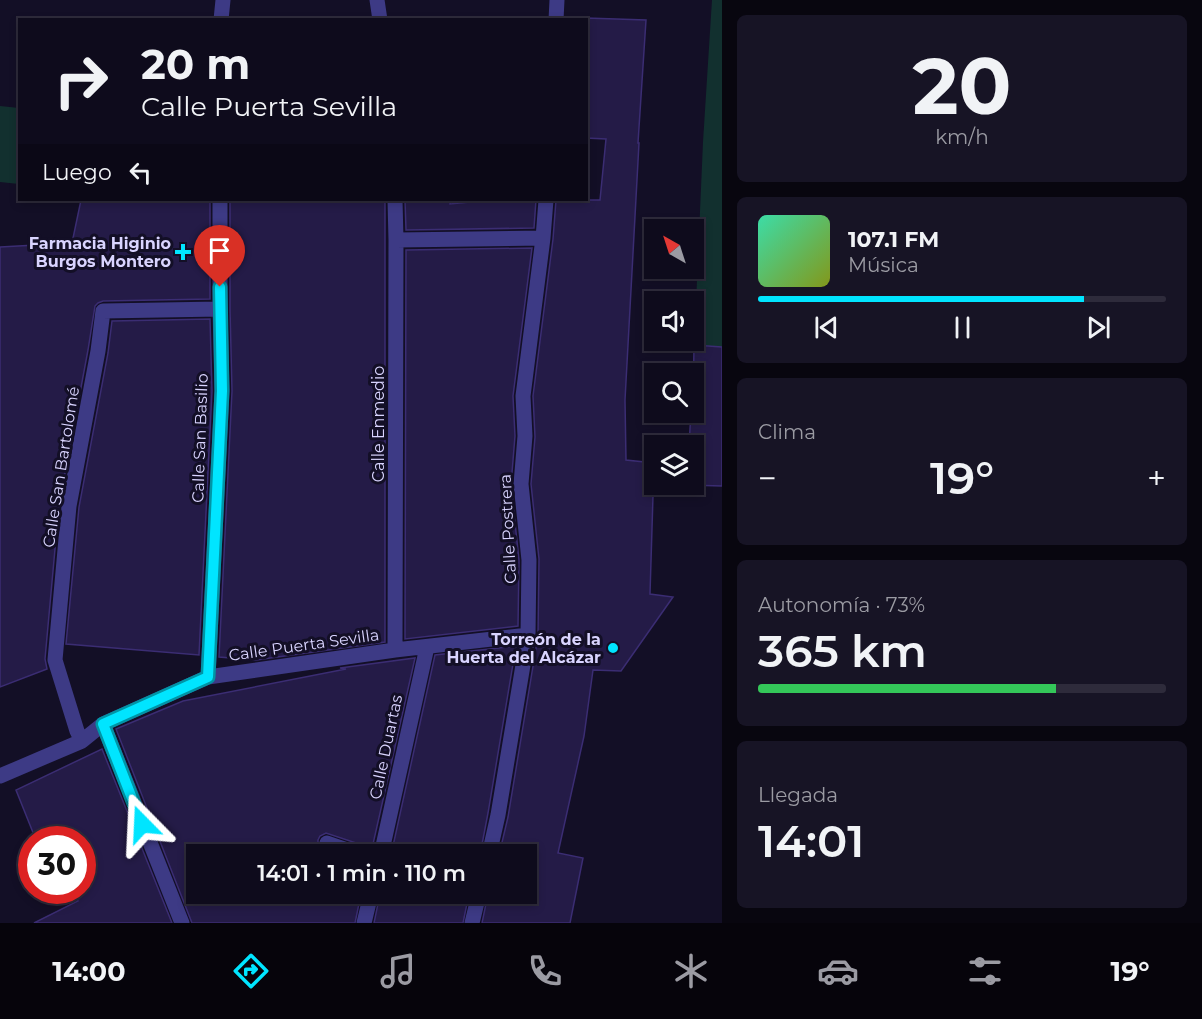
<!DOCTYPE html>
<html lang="es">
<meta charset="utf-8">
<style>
body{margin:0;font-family:Montserrat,sans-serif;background:#171425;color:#f1f3f6;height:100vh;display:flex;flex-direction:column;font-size:22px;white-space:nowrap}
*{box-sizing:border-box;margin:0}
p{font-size:20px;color:#9b9ba3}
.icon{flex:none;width:33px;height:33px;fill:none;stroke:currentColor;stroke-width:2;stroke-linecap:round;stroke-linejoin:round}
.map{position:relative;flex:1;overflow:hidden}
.side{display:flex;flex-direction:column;gap:15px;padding:15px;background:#08060f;width:480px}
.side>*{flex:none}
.guide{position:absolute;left:18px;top:18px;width:570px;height:183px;border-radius:0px;box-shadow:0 3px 9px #0003,0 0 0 2px #2e2b3b;background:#0e0b1c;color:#f1f3f6;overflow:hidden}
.needle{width:39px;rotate:321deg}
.buttons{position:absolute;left:644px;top:219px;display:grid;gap:12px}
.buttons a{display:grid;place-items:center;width:60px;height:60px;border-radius:0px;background:#0e0b1c;box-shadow:0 3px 9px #0003,0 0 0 2px #2e2b3b;font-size:30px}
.speed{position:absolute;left:18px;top:826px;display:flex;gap:12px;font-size:30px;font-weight:700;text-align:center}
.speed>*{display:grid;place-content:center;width:78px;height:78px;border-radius:50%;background:#0e0b1c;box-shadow:0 3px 9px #0003,0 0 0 2px #2e2b3b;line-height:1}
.speed .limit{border:9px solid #d22;background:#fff;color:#111}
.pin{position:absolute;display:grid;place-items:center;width:51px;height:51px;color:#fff;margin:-62px -26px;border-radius:50% 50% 50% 0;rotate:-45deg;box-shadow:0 0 6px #0007}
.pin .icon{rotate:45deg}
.me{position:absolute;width:66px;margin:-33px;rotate:339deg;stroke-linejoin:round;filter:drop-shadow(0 0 4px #0008)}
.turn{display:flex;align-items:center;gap:21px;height:126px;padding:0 24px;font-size:27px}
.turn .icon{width:78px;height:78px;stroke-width:2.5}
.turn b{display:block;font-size:42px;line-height:51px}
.then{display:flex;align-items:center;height:57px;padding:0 24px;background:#0003;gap:12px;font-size:22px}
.big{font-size:45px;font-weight:600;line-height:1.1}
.side .card{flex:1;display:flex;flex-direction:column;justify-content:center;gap:9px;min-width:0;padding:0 21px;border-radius:9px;background:#171425}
.side .dial{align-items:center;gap:0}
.dial b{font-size:78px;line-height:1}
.song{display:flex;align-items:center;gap:18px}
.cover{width:72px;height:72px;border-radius:9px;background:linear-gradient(135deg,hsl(160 70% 55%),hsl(70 70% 35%))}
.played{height:6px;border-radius:3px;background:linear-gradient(90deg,#00e5ff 80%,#2e2b3b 80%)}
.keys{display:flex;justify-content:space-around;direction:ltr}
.heat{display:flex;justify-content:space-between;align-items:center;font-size:33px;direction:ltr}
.charge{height:9px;border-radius:4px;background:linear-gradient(90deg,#34c759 73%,#2e2b3b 0)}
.trip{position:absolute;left:186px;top:844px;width:351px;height:60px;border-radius:0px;background:#0e0b1c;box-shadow:0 3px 9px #0003,0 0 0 2px #2e2b3b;font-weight:600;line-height:60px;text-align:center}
.tabs{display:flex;height:96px;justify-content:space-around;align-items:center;background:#06040b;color:#9b9ba3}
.tabs .icon{width:42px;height:42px}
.tabs .on{color:#00e5ff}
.tabs b{font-size:27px;color:#f1f3f6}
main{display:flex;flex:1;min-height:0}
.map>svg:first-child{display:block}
.green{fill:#12302f}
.building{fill:#241b47;stroke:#3b2d73;stroke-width:1.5}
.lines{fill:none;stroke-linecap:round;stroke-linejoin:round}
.minor{stroke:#3d3a85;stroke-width:15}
.route-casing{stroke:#0095a6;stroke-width:15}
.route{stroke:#00e5ff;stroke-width:10}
.poi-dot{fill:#00e5ff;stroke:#130f26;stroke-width:2}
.labels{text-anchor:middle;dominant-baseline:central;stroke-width:6;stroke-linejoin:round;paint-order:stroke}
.poi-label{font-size:16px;font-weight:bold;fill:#d9d4ff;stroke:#130f26;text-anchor:end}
.street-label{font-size:16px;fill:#d9d4ff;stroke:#130f26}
</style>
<main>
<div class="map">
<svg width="722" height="923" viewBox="0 0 722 923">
<rect width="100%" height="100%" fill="#130f26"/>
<path class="green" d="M712,0H722V486L685,485L693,484V446L689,445L691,413L693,412V373L703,142Z
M0,106L19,108V184L0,182Z"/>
<path class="building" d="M586,18L646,20L638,143H639L625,400L626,460L654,463L650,594L673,597L621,671L593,670L584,736L558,853L583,858L570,923H482L488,894H526V855H499L508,817L538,636L539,559L531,484L535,437L533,396L553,239L556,200H600L606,139L586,138Z
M81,200H210V299L103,301L98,303L95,306L88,350L59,505L45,659L47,669L0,687V247L72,243Z
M230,200H385V642L256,660L219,657L232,391L230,309Z
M405,200H450V204L492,200H536L534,228L406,230Z
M532,248L513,396L515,436L511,485L519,560L518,626L405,639L406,250Z
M210,319L212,391L199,655L66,644L79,507L108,353L112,321Z
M694,345L722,347V486L687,485L693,484V446H689L691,412H693Z
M516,646L488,813L480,855H391L435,655Z
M415,658L371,853L369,848L365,846L326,833L320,836L318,840V845L323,852L332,855H196V894H361L355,923H192L116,729L183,701L346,669L340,668Z
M102,749L172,923H34L78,901L74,891H82V840H36L16,790Z
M380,894H469L463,923H374Z"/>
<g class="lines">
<path class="minor" d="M377,0L380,20
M221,20L223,0
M556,20L557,0
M395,200L396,240L395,650
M396,240L543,238
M208,677L222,391L220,309V200
M103,724L182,923
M82,741L77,731L55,660L69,506L98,351L103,311L220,309
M0,776L82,741L103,724L208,677L395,650L528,635
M327,843L362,855
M381,855L427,647
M489,855L498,815L528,635L529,560L521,484L525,436L523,396L543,238L546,200
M364,923L371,894
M472,923L479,894"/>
</g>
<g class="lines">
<g class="route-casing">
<path id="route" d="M142,824L103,724L208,677L222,391L220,287"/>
</g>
<use href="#route" class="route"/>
</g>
<g class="poi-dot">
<path d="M180 243h6v6h6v6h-6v6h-6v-6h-6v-6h6z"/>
<circle cx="613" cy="648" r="6"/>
</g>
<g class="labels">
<g class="poi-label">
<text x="171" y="243">Farmacia Higinio<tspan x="171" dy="18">Burgos Montero</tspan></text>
<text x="601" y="639">Torreón de la<tspan x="601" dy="18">Huerta del Alcázar</tspan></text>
</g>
<g class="street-label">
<text transform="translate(378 424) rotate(-90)">Calle Enmedio</text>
<text transform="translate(200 438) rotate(-88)">Calle San Basilio</text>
<text transform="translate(61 467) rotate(-81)">Calle San Bartolomé</text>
<text transform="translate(508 529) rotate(-93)">Calle Postrera</text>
<text transform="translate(304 645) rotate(-8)">Calle Puerta Sevilla</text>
<text transform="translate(386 747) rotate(-78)">Calle Duartas</text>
</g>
</g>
</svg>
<div class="buttons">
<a><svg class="needle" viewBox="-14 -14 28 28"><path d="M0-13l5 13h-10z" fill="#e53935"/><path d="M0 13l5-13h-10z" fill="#9b9ba3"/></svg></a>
<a><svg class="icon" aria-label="sound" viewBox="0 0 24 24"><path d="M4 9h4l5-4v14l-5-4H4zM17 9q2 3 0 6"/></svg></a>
<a><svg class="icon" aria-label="search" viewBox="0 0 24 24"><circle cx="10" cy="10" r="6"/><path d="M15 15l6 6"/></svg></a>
<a><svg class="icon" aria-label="layers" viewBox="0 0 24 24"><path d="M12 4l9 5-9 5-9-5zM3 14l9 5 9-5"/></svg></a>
</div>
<div class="speed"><div class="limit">30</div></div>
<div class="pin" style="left:220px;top:287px;background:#d93025"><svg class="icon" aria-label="arrive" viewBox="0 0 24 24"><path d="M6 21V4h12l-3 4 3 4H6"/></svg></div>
<svg class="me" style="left:142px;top:824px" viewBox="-20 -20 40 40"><path d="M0-17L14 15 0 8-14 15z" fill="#00e5ff" stroke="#fff" stroke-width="4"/></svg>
<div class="trip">14:01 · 1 min · 110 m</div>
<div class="guide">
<div class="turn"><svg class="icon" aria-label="right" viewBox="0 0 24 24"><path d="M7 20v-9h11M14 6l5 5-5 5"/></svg><div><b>20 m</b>Calle Puerta Sevilla</div></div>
<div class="then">Luego<svg class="icon" aria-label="left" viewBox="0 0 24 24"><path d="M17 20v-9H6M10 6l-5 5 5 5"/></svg></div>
</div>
</div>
<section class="side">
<div class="card dial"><b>20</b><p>km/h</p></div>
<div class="card">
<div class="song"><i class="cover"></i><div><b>107.1 FM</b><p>Música</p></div></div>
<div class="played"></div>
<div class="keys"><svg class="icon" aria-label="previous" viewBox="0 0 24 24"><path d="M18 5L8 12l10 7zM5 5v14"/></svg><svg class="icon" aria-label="pause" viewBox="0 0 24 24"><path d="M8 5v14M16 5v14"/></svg><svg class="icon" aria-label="next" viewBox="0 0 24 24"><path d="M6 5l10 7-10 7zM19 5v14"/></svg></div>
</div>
<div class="card"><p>Clima</p>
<div class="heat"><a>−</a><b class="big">19°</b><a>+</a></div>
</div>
<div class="card"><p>Autonomía · 73%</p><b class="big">365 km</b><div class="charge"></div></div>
<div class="card"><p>Llegada</p><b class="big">14:01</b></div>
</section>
</main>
<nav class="tabs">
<b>14:00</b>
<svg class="icon on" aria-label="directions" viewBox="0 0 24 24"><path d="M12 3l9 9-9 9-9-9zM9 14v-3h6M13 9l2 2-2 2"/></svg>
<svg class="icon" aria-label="music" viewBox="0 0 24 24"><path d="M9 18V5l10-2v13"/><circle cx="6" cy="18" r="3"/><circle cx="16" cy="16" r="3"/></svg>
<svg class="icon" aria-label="phone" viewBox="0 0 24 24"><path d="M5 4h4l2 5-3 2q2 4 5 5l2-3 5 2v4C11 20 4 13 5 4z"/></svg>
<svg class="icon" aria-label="climate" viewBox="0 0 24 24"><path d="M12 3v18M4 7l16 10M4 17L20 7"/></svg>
<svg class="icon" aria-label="car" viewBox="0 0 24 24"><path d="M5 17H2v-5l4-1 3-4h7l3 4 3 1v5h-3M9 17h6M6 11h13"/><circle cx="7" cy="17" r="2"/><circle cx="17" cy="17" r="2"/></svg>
<svg class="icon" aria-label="filters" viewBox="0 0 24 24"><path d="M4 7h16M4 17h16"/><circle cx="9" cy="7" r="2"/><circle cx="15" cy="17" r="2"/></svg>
<b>19°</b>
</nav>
